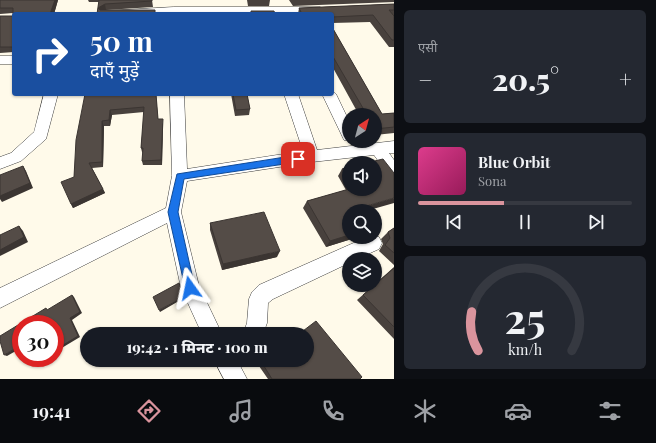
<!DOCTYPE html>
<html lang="hi">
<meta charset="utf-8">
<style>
body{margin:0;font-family:"Playfair Display","Noto Sans Devanagari",serif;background:#242831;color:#f1f3f6;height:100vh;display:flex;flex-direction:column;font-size:15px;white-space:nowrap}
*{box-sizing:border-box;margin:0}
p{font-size:13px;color:#9ea1a6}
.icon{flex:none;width:22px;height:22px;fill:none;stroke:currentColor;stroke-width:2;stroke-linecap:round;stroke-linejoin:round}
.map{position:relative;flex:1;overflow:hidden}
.details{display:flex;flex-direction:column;gap:10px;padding:10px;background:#0d0f14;width:262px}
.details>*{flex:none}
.hud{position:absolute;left:12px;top:12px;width:322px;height:84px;border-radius:4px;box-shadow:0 1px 3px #0004;background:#1a4fa0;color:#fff;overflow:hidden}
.needle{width:26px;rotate:36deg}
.buttons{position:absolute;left:342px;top:108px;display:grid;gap:8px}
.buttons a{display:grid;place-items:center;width:40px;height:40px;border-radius:50%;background:#171b24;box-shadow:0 1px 3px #0004;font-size:20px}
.speed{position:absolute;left:12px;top:315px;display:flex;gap:8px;font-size:20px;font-weight:700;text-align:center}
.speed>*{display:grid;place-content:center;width:52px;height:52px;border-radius:50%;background:#171b24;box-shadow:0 1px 3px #0004;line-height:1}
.speed .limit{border:6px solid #d22;background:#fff;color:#111}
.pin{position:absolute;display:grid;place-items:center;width:34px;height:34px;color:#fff;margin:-17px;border-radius:8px;box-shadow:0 2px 6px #0006}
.me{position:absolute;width:44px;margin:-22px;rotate:348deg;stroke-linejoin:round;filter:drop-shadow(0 0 3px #0008)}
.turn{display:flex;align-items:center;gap:14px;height:84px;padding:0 12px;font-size:18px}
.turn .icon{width:52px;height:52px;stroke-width:2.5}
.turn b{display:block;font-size:28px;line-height:34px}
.big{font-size:30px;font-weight:800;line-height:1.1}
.details .card{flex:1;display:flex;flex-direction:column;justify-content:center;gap:6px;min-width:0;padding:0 14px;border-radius:6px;background:#242831}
.details .dial{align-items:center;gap:0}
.dial svg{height:104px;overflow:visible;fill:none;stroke:#363941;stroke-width:7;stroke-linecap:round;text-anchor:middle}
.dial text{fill:#f1f3f6;stroke:none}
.song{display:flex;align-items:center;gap:12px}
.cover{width:48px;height:48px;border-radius:6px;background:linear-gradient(135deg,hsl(330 70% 55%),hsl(330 70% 35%))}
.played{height:4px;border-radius:2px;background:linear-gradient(90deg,#da949d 40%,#363941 40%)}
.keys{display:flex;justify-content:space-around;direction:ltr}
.heat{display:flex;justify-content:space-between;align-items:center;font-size:22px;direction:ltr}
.trip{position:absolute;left:80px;top:327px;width:234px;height:40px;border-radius:20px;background:#171b24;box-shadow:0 1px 3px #0004;font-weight:800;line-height:40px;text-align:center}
.tab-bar{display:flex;height:64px;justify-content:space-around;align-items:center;background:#090b0e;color:#9ea1a6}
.tab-bar .icon{width:28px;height:28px}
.tab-bar .on{color:#da949d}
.tab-bar b{font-size:18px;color:#f1f3f6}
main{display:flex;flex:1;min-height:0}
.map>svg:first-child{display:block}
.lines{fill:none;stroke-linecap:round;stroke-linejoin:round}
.street-casing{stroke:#3e3e3e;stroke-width:1}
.street{fill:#fff;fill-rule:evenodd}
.wall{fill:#48413d}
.shaded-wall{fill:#3b3532}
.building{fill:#544c47;stroke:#3b3532}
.route{fill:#1a73e8;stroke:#114b97}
</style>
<main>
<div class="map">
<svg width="394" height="379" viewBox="0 0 394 379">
<rect width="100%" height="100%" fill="#fffaea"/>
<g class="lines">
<g class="street-casing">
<path id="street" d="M174,7H320L325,10L320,13L295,14H101L106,11Z
M0,56H14V64H0Z
M332,90L336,94L349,121V141H350L344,140L322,94H332Z
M44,94H58L46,139L21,161L0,169V157L11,153L34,132Z
M170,94H184L187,169L303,151L284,94H298L317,150L394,141V153H389L394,160V178L389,176L374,155L312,162L187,181L181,212L199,286L222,334H202L181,288L167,223L0,308V288L166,208L172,176Z
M375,236L379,237L382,243L379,249L357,259H349V263L273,299L268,303L267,323L263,334H243L247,323L249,299L252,292L259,285L367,237H375Z
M214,360H237L247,379H224Z"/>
</g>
<use href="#street" class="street"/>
</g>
<path class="wall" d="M0,0H58L54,14H14V52L0,53V16H13V13L0,14Z
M88,0H152L153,7L106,10L97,14L99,2H89Z
M247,0H270L269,6H248Z
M289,0H394V2L293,6Z
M394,4V47H389L370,22L332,23V14H298L299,8Z
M332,27L382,114L394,113V133L375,135V115H359L332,66Z
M85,94H156L158,119L163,124L162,165H143L142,161L143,153L142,152L141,148L144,112L112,115L110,126H104L103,167L92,168L103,189L105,193L73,208L71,204L74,177Z
M231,94H247L250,109L249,115L235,116Z
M349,167V237H358L326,247L303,208L307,201L346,190L338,176L342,169Z
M210,223L277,257L222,270L210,230Z
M394,228V265L379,251L383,244L381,239L388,232Z
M394,267V339L357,300L374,285H375V284Z
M266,360L360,379H268L259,366Z"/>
<path class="shaded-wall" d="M55,0H58L54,14H50Z
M105,4L106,10L100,14L98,8Z
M110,110L112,115L110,126L109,120Z
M163,119V124L162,165L161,160Z
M102,121L104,126L103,167L102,162Z
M23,166L26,171L33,188L2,202L0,199V196Z
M103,189L105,193L73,208L71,204Z
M394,198V203L366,211L363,207Z
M19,226L23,231L28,242L0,256V250Z
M349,235V237H358L326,247L330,241Z
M280,251L277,257L222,270L223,264Z
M72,295L74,297L82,313L72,320L80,337L55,352V350L70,318Z
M184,297V298L160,312L159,310Z
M21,345V348L7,356L4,355Z"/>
<path class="building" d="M0,0H55L50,14H14V47H0V16H13V8H0Z
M99,0H152V1L105,4L98,8L100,10H155V14H97Z
M394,4V10H389L394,16V40H392L373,15L332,17V14H302L299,8Z
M251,11H274L275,14H247H251Z
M332,27L382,114L394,113V127L375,129V115H367L332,55Z
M85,94H156L158,119H163L161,160L142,161L143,148H141L144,107L110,110L109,120L102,121V162L89,163L103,189L71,204L61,182L74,177L76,140Z
M233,94H247L250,109L236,110Z
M383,159L394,173V198L363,207L366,211H349V235L330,241L307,201L349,189H375V163H366Z
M23,166L30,183L0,196V175Z
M349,167V179L342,169Z
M264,212L280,251L223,264L210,223Z
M19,226L24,237L0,250V235Z
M394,228V253L385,245L390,238L388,232Z
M394,268V327L363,295Z
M179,283L184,297L159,310L153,297Z
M72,295L80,312L70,318L78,336L55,350V324H21V345L4,355L0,341V336L46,308L47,310Z
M316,321L362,377L360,379H272L262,363L266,360H307V334H299Z"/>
<path class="route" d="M298,155L302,159L298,162L184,179L178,212L195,288L193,292L190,293L186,292L168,212L177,174Z"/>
</svg>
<div class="buttons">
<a><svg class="needle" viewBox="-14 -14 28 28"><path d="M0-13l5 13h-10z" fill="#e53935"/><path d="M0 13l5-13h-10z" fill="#9ea1a6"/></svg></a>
<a><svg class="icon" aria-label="sound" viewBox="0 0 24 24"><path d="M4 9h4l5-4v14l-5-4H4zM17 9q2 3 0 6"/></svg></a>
<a><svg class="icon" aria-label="search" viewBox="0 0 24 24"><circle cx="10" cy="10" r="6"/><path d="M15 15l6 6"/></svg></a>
<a><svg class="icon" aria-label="layers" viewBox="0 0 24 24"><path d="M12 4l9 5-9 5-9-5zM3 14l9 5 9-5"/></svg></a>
</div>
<div class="speed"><div class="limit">30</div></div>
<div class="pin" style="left:298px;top:159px;background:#d93025"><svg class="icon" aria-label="arrive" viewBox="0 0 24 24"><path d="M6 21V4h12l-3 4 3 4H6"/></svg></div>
<svg class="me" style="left:190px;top:288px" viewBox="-20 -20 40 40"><path d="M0-17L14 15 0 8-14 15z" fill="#1a73e8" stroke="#fff" stroke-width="4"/></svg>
<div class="trip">19:42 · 1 मिनट · 100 m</div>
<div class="hud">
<div class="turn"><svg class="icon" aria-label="right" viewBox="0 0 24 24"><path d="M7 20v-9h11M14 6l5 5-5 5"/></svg><div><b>50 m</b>दाएँ मुड़ें</div></div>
</div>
</div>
<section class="details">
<div class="card"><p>एसी</p>
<div class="heat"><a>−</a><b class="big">20.5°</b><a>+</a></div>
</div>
<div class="card">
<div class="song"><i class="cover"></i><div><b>Blue Orbit</b><p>Sona</p></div></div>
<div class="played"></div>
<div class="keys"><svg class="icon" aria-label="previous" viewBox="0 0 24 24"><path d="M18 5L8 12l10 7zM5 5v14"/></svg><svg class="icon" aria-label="pause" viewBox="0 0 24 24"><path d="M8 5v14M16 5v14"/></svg><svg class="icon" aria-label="next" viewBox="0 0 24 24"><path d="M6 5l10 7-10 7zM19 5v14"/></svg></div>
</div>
<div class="card dial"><svg viewBox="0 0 100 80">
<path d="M14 69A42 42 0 1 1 86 69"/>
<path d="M14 69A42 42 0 0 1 9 39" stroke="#da949d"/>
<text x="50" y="56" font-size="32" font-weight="700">25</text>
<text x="50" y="72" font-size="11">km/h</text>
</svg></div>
</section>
</main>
<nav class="tab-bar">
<b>19:41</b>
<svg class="icon on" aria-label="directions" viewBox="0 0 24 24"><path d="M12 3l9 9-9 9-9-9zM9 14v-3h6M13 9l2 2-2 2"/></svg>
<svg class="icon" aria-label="music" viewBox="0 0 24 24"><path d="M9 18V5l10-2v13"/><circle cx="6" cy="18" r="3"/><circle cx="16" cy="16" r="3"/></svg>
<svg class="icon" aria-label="phone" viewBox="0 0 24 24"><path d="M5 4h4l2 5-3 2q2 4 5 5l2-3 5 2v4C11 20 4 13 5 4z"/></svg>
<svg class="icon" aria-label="climate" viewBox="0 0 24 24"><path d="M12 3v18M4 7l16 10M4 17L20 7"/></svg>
<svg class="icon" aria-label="car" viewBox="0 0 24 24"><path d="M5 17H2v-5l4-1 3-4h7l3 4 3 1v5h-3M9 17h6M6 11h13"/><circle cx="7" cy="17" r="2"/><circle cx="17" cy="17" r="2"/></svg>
<svg class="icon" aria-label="filters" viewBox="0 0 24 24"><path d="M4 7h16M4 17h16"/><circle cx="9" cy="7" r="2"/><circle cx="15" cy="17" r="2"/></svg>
</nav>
